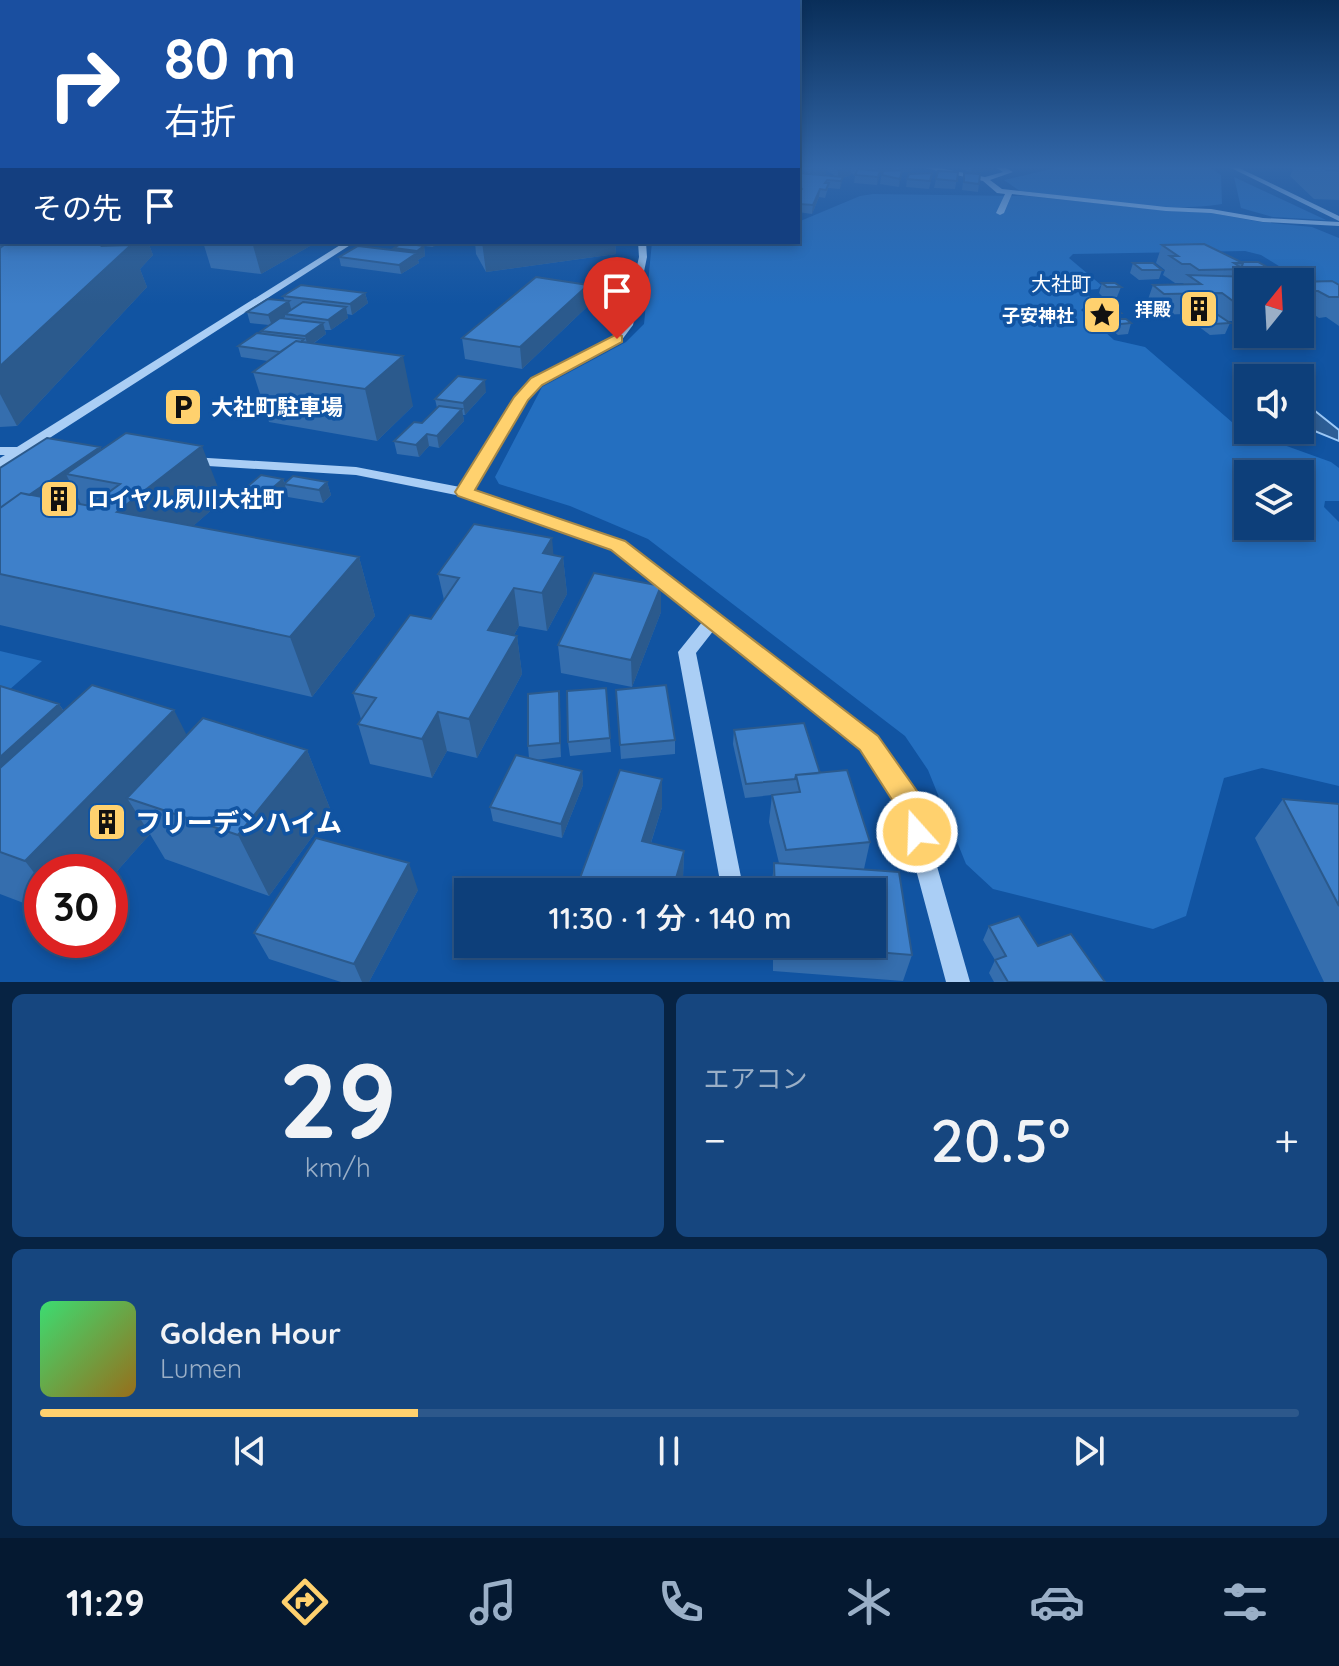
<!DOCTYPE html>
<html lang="ja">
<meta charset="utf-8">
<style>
body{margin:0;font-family:Quicksand,"Noto Sans JP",sans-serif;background:#16467f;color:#f1f3f6;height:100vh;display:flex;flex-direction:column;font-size:30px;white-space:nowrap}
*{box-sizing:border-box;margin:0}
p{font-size:26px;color:#9aafc7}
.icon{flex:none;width:44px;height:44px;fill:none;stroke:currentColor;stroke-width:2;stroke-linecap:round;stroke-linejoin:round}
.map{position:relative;height:982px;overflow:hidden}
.side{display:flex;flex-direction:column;gap:12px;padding:12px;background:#072343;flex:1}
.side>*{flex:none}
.banner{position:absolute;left:0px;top:0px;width:800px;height:244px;box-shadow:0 4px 12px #0003,0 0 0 2px #2d588b;background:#1a4fa0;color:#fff;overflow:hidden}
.needle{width:52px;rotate:18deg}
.controls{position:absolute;left:1234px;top:268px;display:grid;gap:16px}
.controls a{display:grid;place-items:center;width:80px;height:80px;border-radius:0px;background:#0d3f7a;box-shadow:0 4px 12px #0003,0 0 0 2px #2d588b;font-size:40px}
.speed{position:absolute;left:24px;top:854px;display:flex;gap:16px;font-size:40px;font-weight:700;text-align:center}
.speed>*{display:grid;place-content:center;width:104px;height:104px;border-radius:50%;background:#0d3f7a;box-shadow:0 4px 12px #0003,0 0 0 2px #2d588b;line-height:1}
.speed .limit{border:12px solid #d22;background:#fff;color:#111}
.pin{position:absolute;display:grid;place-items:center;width:68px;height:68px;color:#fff;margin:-82px -34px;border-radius:50% 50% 50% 0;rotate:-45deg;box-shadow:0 0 8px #0007}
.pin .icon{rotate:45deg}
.me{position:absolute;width:88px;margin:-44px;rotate:340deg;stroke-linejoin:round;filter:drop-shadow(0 0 6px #0008)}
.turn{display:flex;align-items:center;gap:28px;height:168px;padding:0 32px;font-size:36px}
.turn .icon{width:104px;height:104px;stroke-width:2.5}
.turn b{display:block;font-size:56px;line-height:68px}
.then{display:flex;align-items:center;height:76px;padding:0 32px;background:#0003;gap:16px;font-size:30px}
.big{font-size:60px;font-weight:600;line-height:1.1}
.side .card{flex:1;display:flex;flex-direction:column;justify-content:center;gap:12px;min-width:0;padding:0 28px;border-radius:12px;background:#16467f}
.side .dial{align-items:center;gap:0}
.dial b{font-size:104px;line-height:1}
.song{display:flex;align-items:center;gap:24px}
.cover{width:96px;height:96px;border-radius:12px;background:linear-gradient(135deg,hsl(140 70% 55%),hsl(40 70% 35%))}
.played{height:8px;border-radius:4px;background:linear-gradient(90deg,#ffd16e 30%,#2d588b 30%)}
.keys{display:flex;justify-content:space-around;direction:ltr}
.heat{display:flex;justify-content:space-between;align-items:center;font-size:44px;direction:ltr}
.side .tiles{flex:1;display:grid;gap:12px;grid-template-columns:1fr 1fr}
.card:last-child{grid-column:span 2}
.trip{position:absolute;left:454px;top:878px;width:432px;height:80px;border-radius:0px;background:#0d3f7a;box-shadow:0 4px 12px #0003,0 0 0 2px #2d588b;font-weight:600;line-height:80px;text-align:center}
.menu{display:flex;height:128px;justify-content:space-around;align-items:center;background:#051931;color:#9aafc7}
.menu .icon{width:56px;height:56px}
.menu .current{color:#ffd16e}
.menu b{font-size:36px;color:#f1f3f6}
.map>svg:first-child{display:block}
.green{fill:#246fc0;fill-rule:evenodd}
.water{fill:#2d5e96;stroke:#9cc9f8;stroke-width:2}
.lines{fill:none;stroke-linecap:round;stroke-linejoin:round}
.minor{fill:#aacef5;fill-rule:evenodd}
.wall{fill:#356eae;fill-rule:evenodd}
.shaded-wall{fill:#2b5a8d}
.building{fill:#3e80ca;stroke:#2b5a8d;stroke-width:2}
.route{fill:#ffd16e;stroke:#a68848;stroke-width:2}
.labels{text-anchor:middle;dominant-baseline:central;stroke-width:7;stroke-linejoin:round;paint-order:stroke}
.far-poi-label{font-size:18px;font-weight:bold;fill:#fff;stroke:#1154a2;text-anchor:end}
.far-neighbourhood-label{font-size:20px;fill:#fff;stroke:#1154a2}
.poi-label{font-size:22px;font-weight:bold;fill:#fff;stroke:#1154a2;text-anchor:start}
.near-poi-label{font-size:26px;font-weight:bold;fill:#fff;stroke:#1154a2;text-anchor:start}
</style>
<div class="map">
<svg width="1339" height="982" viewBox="0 0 1339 982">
<rect width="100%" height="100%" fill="#1154a2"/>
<path class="green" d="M1060,167H1209L1221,175L1222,204C1161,214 1083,198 1020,191L1004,180Z
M1234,177L1326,220L1273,217L1241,208Z
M873,194L1027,196L1172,211L1211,213L1261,222L1312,227L1339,238V303L1261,255L1245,251L1073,254L1069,258L1101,285L1098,289L1087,290L1086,293L1096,302L1095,306L1084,307L1081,310L1114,340L1145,347L1240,429L1331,462L1339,468V501H1325L1324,507L1339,522V786L1262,768L1224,778L1186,916L1153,929L993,889L966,864L928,770L905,736L648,539L570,506L499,484L495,477L542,387L626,342L644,324L652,242H798V222L860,196ZM1248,474H1300V526H1248Z
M0,651L42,661L0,698Z"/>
<path class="water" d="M1300,399L1339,430V441L1300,425Z"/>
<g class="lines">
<path class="minor" d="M921,167H934L985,177L1003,172L995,167H1004L1013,172L990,180L1002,189L1166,207L1211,209L1263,218L1339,222V226L1263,222L1211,213L1166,211L1012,194L1004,213L1000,215L996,213L1005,194L997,193L983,181Z
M1229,167H1237L1339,216V221Z
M345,242H355L34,448L49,449L51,452L49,455H23L0,468V458L5,455H0V447H17Z
M638,242H646L647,257L633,325L621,341L540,384L526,399L472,490L623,542L876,737L919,803L970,982H946L899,806L862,749L714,630L696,653L744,892H722L678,652L703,621L613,548L461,496L356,475L192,465L185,461L192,457L356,467L460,487L517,394L532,380L613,337L624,323L639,257Z"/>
</g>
<path class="wall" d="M802,167H912L911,172H902L899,187L880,184L882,173H880L877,185L854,183L855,176L851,173L850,176L843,177L840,189L828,188L825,198L819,197L812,214L798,212V173L808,174L802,169ZM826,170L835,176L815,175L826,174Z
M958,167H993L992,170L971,173Z
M1294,167H1339V200L1314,199L1290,176Z
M938,171L958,172L955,189L934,188Z
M964,173L979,184L978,192L962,190Z
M907,179L931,181L929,189L906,187Z
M0,205H2V242H148L153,255L140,269L147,287L17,426L0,427Z
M203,242H317L261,274L211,268Z
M393,242H442L433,247L424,246L425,256L418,260L419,263L401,274L341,266L339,257L395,250L394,248L415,245V243L412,244Z
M475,242H615L616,254L486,272L476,254Z
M1162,245L1267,267L1265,273L1248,282V321H1227L1230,323L1225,334L1210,335L1198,326L1202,315H1216L1214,313L1157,315L1146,305L1153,285H1185L1183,283H1175L1163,275L1165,270L1156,263Z
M1133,263L1162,270L1159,279L1139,280L1130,273Z
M1300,282L1339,285V326L1326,317L1319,318L1309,311H1300Z
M1102,283L1121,287L1117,297L1104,298L1099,293Z
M588,285L589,305L522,369L465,359L462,338Z
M365,293L368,303L352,315L347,314L348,318L331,330H325L326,334L313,344L413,406L377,441L269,422L253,372L268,361L241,357L238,346L262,334L261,331L269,325L250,323L247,312L285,301L283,296Z
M1096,301L1121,313L1119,319L1131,323L1128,334L1118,335L1112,330L1114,324H1106L1093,312Z
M486,392L465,415H463L464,421L439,448L429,446L419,457L397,454L394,441L422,423L437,408L435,399Z
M100,447L101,450L223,500L193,526L359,557L375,616L312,697L0,625V468Z
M283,479L285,483L327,482L331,495L323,503L288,497L287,492L274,504L251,500L247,487Z
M553,555L563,557L567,594L547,631L519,626L514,635L517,636L522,674L477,758L447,751L432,778L370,764L358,724L361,719L353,693L431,619L444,600L438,574Z
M661,612L632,687L561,673L558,645Z
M0,686L59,704L64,711L187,735L307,750L331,811L269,896L165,859L150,834L110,879V872H42V910L0,894Z
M606,688L611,752L570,756L568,742Z
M616,690L675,740V754L621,759Z
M560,706L561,757L535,760L582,771L583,785L562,838L493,821L490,807L529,758L528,746Z
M734,730L820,773L870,842L864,869L912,955L903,981L773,971V944H872V892H771L774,863H779L769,822L772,795L745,798L733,744Z
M1283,799L1339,804V982H1324L1255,838Z
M662,807L651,843L684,851L683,878L679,892H582L580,878Z
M418,890L369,982H341L269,959L254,933Z
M989,926L1038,946L1105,982H994L989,973L995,960L983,940Z"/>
<path class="shaded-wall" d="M811,167H827L826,174L810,175Z
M878,167H894L893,172L880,173L877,185Z
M900,167H912L911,172H902L899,187Z
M972,167H993L992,170L971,173Z
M1031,167H1051L1030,170Z
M851,168L850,176L843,177L840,189L841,181L838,178V170Z
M820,189L819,197L812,214L813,205Z
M108,242H148L153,255L140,269L147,287L17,426L0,394V366Z
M252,242H317L261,274Z
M432,242H442L433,247Z
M482,242H615L616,254L486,272Z
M424,246L425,256L418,260L419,263L401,274L399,265L417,253V251Z
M588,285L589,305L522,369L520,347Z
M365,293L368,303L352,315L350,304Z
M289,301L292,312L285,314V317L272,326L268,315Z
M346,307L348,318L331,330L328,320Z
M323,323L326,334L308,347L305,336Z
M403,356L413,406L377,441L365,389Z
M485,380L486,392L465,415L463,403Z
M462,409L464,421L439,448L437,436Z
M427,434L429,446L419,457L416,445Z
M202,446L223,500L144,569L117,512Z
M100,447L116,481L66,474L82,506L3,512Z
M283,479L287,492L274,504L269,491Z
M327,482L331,495L323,503L319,490Z
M552,538L555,571L563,557L567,594L547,631L542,593L543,553Z
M359,557L375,616L312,697L290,637Z
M661,586V612L632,687L631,660Z
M514,588L519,626L495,669L488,630Z
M517,636L522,674L477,758L469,719Z
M559,691L560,706L561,757L560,743Z
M59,704L84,743L0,823V757Z
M174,710L205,771L127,798L150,834L110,879V872H42V883L25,861Z
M438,712L447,751L432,778L422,739Z
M307,750L331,811L269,896L238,835Z
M582,771L583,785L562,838L561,824Z
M662,779V807L643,868L642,841Z
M684,851L683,878L679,892H672Z
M409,863L418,890L369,982H362L354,964Z"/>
<path class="building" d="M834,167H849L851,168L838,170Z
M1322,167H1339V171L1326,170Z
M858,169L880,171L878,177L855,175Z
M902,170L900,179L882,175L883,171Z
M938,171L958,172L957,181L936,179Z
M798,173L843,177L841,181L827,180L825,183H829L826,190L820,189L813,205L799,204L798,205V189H803L798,188Z
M932,173L930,181L907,179L909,174Z
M964,173L980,174L979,184L964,182Z
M0,205H2V217H0Z
M2,231V242H108L103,246L131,245L0,366V248L8,242L0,243V233Z
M402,243L424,246L417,251L394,248Z
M1204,244L1243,263H1234L1243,269L1199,270L1190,264H1182L1170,256H1178L1162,245Z
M358,246L417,253L399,265L339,257Z
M1241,262H1258L1267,267L1244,268L1242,266L1243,263Z
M1133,263H1153L1162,270H1142Z
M1245,273H1268L1283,282H1248V301H1233L1222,293L1164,294L1153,285L1201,284L1188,275L1251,277Z
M536,277L588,285L520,347L462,338Z
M1332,281L1339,285V297H1329L1318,291H1300V282Z
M1102,283H1115L1121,287H1107Z
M301,285L365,293L350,304L283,296Z
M268,299L289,301L268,315L247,312Z
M1096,301H1107L1121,313H1110Z
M303,302L346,307L328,320L285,314Z
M1202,315H1218L1230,323L1214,324Z
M280,318L323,323L305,336L261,331Z
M1115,319H1126L1131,323L1121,324Z
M257,333L304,339L301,342L296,341L280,352L238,346Z
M296,341L403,356L365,389L253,372Z
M458,376L485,380L463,403L435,399Z
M439,406L462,409L437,436L427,434L416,445L394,441L414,422L422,423Z
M126,433L202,446L117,512L359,557L290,637L0,574V508L21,493L90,506L120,484L66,474Z
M47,438L100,447L29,495L21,493L0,508V468Z
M261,475L283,479L269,491L247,487Z
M293,476L327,482L319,490L284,484Z
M474,524L552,538L543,553L563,557L542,593L514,588L488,630L517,636L469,719L438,712L422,739L358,724L376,698L353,693L410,615L431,619L459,578L438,574Z
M594,573L661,586L631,660L558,645Z
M92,685L174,710L25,861L0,852V768Z
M666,685L675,740L620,745L616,690Z
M0,686L59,704L0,757Z
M606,688L610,738L568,742L567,691Z
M559,691L560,743L528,746V694Z
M203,718L307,750L238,835L127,798Z
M804,723L820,773L796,775L795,779L746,784L734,730Z
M516,755L582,771L561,824L490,807Z
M620,770L662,779L642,841L684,851L672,892H635L580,878Z
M847,770L870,842L786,850L772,795L800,792L796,775Z
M1283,799L1339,804V906Z
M316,838L409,863L354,964L254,933Z
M774,863L899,872L912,955L777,944H872V892H775Z
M1019,916L1038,946L1071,934L1105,982H1008L995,960L1006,956L989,926Z"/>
<linearGradient id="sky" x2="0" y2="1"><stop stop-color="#092e59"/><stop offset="0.55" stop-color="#3267a9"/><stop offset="1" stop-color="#3267a9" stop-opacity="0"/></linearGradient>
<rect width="1339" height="304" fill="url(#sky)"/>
<path class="route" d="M617,334L622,336V342L542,385L528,400L475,490L625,541L878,736L919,794L931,832L927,841L917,845L907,841L896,806L860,750L611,550L458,496L455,492L514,397L531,378Z"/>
<defs>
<g id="building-square" transform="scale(2)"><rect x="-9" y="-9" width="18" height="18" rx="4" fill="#ffd16e" stroke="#1154a2"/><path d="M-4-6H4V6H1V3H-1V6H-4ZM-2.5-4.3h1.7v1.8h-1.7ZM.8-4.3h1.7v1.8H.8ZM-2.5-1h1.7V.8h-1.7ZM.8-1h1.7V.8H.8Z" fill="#111"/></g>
<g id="sight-square" transform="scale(2)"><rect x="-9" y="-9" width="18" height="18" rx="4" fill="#ffd16e" stroke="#1154a2"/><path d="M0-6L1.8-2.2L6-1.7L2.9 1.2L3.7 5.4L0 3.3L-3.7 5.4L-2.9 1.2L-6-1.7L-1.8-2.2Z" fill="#111"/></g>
<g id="parking-square" transform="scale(2)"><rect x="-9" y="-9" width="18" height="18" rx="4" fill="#ffd16e" stroke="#1154a2"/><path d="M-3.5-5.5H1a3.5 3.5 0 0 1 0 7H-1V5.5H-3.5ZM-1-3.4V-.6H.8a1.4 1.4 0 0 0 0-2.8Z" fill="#111"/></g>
</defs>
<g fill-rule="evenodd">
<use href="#building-square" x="1199" y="309"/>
<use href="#sight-square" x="1102" y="315"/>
<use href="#parking-square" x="183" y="407"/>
<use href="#building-square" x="59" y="499"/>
<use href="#building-square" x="107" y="822"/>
</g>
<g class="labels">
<g class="far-poi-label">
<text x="1171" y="309">拝殿</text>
<text x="1074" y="315">子安神社</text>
</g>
<g class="far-neighbourhood-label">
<text x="1061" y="283">大社町</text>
</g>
<g class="poi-label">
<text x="211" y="407">大社町駐車場</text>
<text x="87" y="499">ロイヤル夙川大社町</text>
</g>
<g class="near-poi-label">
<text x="135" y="822">フリーデンハイム</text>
</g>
</g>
</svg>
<div class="controls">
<a><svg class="needle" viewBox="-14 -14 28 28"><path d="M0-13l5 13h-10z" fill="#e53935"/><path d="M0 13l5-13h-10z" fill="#9aafc7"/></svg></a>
<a><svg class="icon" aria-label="sound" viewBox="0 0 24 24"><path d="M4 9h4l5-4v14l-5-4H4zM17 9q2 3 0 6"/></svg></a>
<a><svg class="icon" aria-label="layers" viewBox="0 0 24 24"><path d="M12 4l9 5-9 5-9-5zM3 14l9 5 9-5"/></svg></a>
</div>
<div class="speed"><div class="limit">30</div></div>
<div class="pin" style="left:617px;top:339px;background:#d93025"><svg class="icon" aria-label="arrive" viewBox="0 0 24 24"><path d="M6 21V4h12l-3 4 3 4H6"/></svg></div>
<svg class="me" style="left:917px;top:832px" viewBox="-20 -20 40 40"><circle r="17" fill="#ffd16e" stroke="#fff" stroke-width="3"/><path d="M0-11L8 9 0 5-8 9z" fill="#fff"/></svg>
<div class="trip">11:30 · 1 分 · 140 m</div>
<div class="banner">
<div class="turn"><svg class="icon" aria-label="right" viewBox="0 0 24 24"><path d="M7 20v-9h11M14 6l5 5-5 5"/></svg><div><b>80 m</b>右折</div></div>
<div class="then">その先<svg class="icon" aria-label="arrive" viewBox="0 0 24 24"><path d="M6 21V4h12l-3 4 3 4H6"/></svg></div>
</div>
</div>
<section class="side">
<div class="tiles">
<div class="card dial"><b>29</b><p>km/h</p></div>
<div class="card"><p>エアコン</p>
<div class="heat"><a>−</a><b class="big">20.5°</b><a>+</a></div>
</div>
<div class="card">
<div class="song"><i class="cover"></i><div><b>Golden Hour</b><p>Lumen</p></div></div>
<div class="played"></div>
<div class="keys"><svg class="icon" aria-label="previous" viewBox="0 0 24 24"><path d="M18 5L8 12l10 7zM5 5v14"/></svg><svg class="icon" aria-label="pause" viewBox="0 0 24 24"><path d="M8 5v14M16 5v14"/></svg><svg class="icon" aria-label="next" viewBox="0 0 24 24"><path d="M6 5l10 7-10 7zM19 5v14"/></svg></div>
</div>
</div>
</section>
<nav class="menu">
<b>11:29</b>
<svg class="icon current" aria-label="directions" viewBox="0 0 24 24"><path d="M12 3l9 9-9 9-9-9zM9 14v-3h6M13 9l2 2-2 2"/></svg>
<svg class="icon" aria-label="music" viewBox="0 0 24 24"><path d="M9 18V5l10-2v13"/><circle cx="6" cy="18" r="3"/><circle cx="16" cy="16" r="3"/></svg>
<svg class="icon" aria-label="phone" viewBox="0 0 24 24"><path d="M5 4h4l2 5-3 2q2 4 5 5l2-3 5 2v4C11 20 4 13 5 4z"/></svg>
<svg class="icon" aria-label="climate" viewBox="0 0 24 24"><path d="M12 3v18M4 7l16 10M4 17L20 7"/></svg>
<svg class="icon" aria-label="car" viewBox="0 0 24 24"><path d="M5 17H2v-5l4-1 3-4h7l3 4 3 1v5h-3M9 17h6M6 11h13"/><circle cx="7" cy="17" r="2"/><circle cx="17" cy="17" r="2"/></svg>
<svg class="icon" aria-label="filters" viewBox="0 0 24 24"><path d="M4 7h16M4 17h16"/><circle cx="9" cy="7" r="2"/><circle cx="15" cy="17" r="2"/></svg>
</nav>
